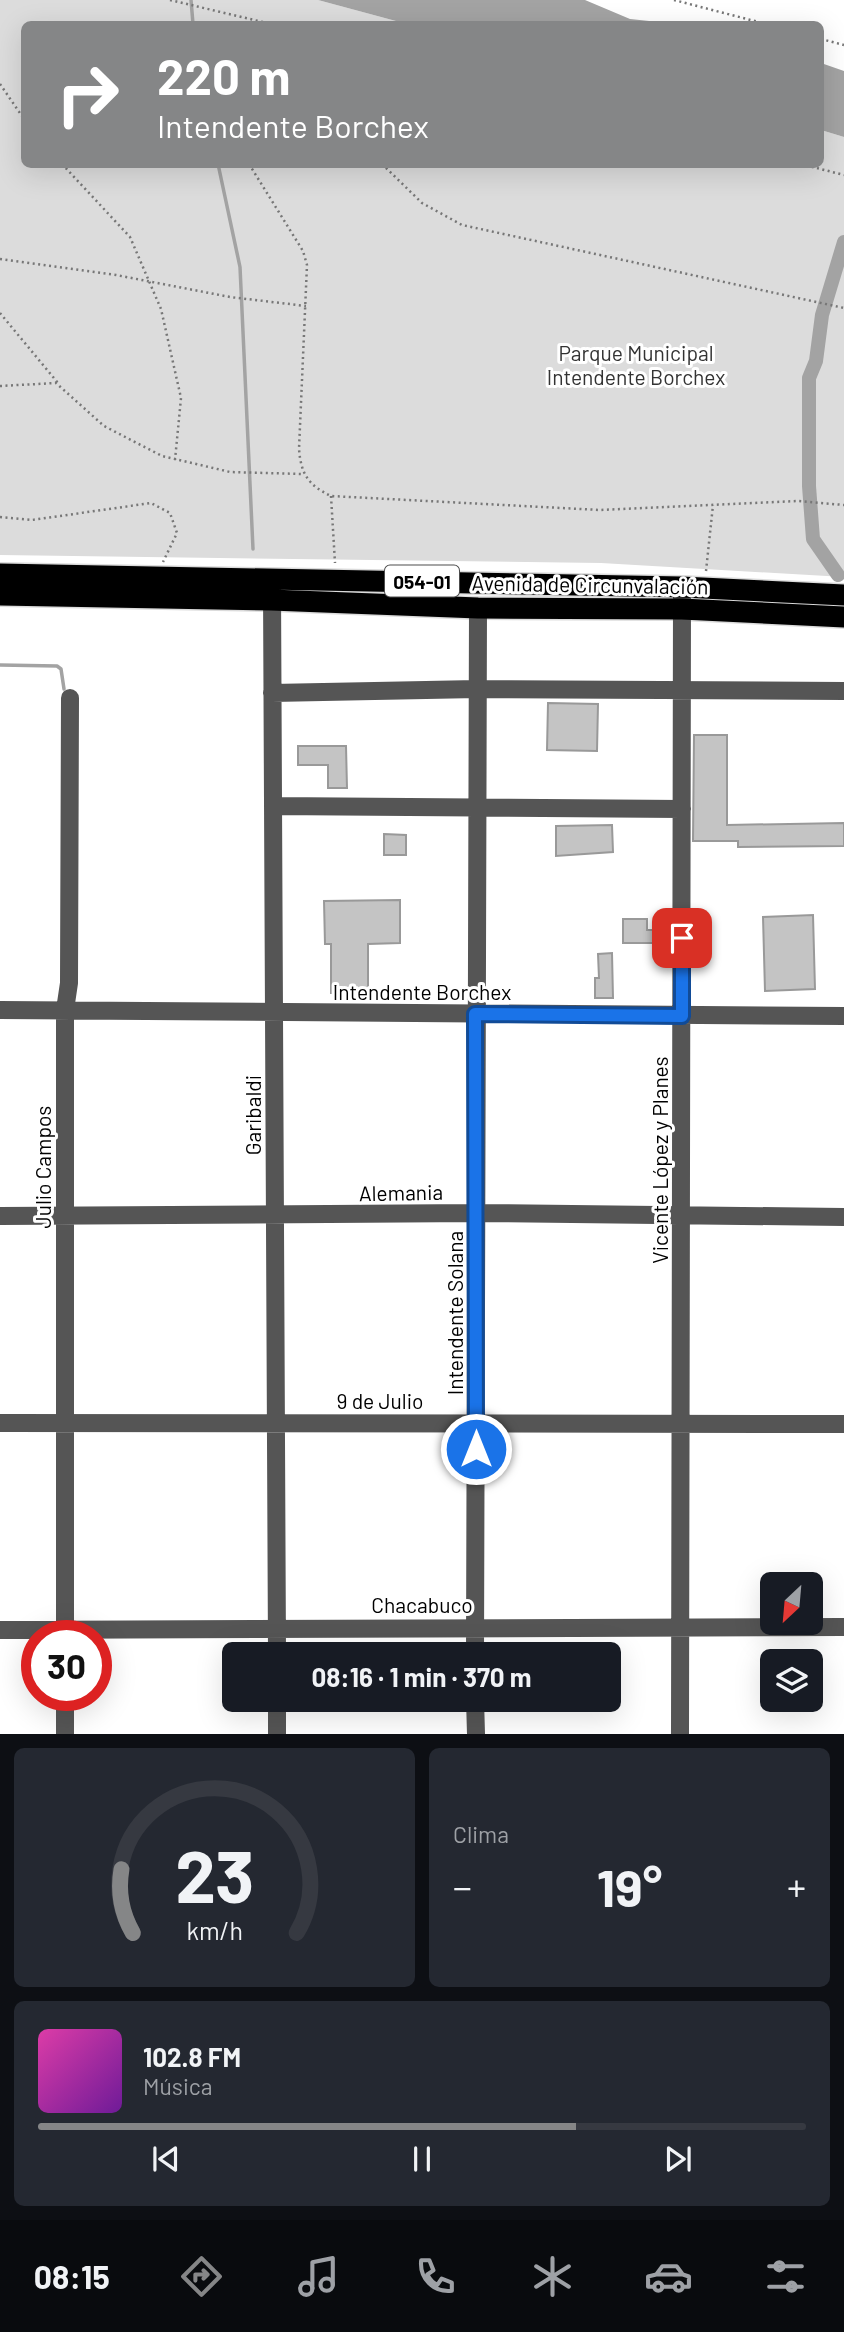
<!DOCTYPE html>
<html lang="es">
<meta charset="utf-8">
<style>
body{margin:0;font-family:Barlow,sans-serif;background:#242831;color:#f1f3f6;height:100vh;display:flex;flex-direction:column;font-size:26px;white-space:nowrap}
*{box-sizing:border-box;margin:0}
p{font-size:23px;color:#9ea1a6}
.icon{flex:none;width:38px;height:38px;fill:none;stroke:currentColor;stroke-width:2;stroke-linecap:round;stroke-linejoin:round}
.map{position:relative;height:1734px;overflow:hidden}
.side{display:flex;flex-direction:column;gap:14px;padding:14px;background:#0d0f14;flex:1}
.side>*{flex:none}
.guide{position:absolute;left:21px;top:21px;width:803px;height:147px;border-radius:10px;box-shadow:0 7px 28px #0002;background:#858687;color:#fff;overflow:hidden}
.needle{width:46px;rotate:206deg}
.buttons{position:absolute;left:760px;top:1572px;display:grid;gap:14px}
.buttons a{display:grid;place-items:center;width:63px;height:63px;border-radius:10px;background:#171b24;box-shadow:0 7px 28px #0002;font-size:35px}
.speed{position:absolute;left:21px;top:1620px;display:flex;gap:14px;font-size:35px;font-weight:700;text-align:center}
.speed>*{display:grid;place-content:center;width:91px;height:91px;border-radius:50%;background:#171b24;box-shadow:0 7px 28px #0002;line-height:1}
.speed .limit{border:10px solid #d22;background:#fff;color:#111}
.pin{position:absolute;display:grid;place-items:center;width:60px;height:60px;color:#fff;margin:-30px;border-radius:14px;box-shadow:0 4px 10px #0006}
.me{position:absolute;width:77px;margin:-38px;rotate:0deg;stroke-linejoin:round;filter:drop-shadow(0 0 5px #0008)}
.turn{display:flex;align-items:center;gap:24px;height:147px;padding:0 21px;font-size:32px}
.turn .icon{width:91px;height:91px;stroke-width:2.5}
.turn b{display:block;font-size:49px;line-height:60px}
.big{font-size:52px;font-weight:700;line-height:1.1}
.side .card{flex:1;display:flex;flex-direction:column;justify-content:center;gap:10px;min-width:0;padding:0 24px;border-radius:10px;background:#242831}
.side .dial{align-items:center;gap:0}
.dial svg{height:182px;overflow:visible;fill:none;stroke:#363941;stroke-width:7;stroke-linecap:round;text-anchor:middle}
.dial text{fill:#f1f3f6;stroke:none}
.song{display:flex;align-items:center;gap:21px}
.cover{width:84px;height:84px;border-radius:10px;background:linear-gradient(135deg,hsl(320 70% 55%),hsl(280 70% 35%))}
.played{height:7px;border-radius:4px;background:linear-gradient(90deg,#858687 70%,#363941 70%)}
.keys{display:flex;justify-content:space-around;direction:ltr}
.heat{display:flex;justify-content:space-between;align-items:center;font-size:38px;direction:ltr}
.side .tiles{flex:1;display:grid;gap:14px;grid-template-columns:1fr 1fr}
.card:last-child{grid-column:span 2}
.trip{position:absolute;left:222px;top:1642px;width:399px;height:70px;border-radius:10px;background:#171b24;box-shadow:0 7px 28px #0002;font-weight:700;line-height:70px;text-align:center}
.dock{display:flex;height:112px;justify-content:space-around;align-items:center;background:#090b0e;color:#9ea1a6}
.dock .icon{width:49px;height:49px}
.dock .on{color:#858687}
.dock b{font-size:32px;color:#f1f3f6}
.map>svg:first-child{display:block}
.green{fill:#dcdcdc}
.water{fill:#a3a3a3}
.lines{fill:none;stroke-linecap:round;stroke-linejoin:round}
.stream{stroke:#a3a3a3;stroke-width:3.5}
.canal{stroke:#a3a3a3;stroke-width:14}
.building{fill:#c4c4c4;stroke:#999;stroke-width:2}
.highway-casing{stroke:#dbdbdb;stroke-width:24}
.path{stroke:#777;stroke-width:2.5;stroke-dasharray:2 3.5;stroke-linecap:butt}
.minor{stroke:#555;stroke-width:18}
.highway{stroke:#000;stroke-width:21}
.route-casing{stroke:#114b97;stroke-width:18}
.route{stroke:#1a73e8;stroke-width:12}
.labels{text-anchor:middle;dominant-baseline:central;stroke-width:6;stroke-linejoin:round;paint-order:stroke}
.shield{fill:#fff;stroke:#4c4c4c;stroke-width:2}
.shield-label{font-size:19px;font-weight:bold;fill:#000}
.park-label{font-size:21px;fill:#333;stroke:#fff}
.street-label{font-size:21px;fill:#000;stroke:#fff}
</style>
<div class="map">
<svg width="844" height="1734" viewBox="0 0 844 1734">
<rect width="100%" height="100%" fill="#fff"/>
<path class="green" d="M0,0H318L407,24H24V164H821V130L844,137V577L601,563L0,555Z"/>
<path class="water" d="M318,0H585L630,19L678,24H407Z
M821,63L844,71V137L821,130Z"/>
<g class="lines">
<path class="stream" d="M191,0L193,24
M218,164L240,267L253,549
M0,665L57,666L61,669L64,689"/>
<path class="canal" d="M838,575L813,539L809,486V378L816,361L822,315L844,242"/>
</g>
<path class="building" d="M548,703L598,704L597,751L547,750Z
M694,735H727V825L844,823V846L738,847V841H693Z
M298,746H346L347,788H328V765H298Z
M612,825L613,852L556,856V826Z
M384,834L406,835V855H384Z
M400,900V943L368,944V993H331V944H325L324,901Z
M813,915L815,989L765,991L763,917Z
M623,919H647V930H662L663,943H623Z
M612,953L613,998H595V978H599L598,954Z"/>
<g class="lines">
<g class="highway-casing">
<path id="highway" d="M0,574L682,587L844,595
M0,595L271,600L478,608L682,609L844,617"/>
</g>
<path class="path" d="M170,0L271,24
M674,0L766,24
M821,39L844,45
M0,84L24,119
M62,164L130,237L161,309L181,398L175,460
M249,164L303,251L307,265L299,449C301,474 308,485 331,496L600,510L798,501L844,505
M382,164L422,203L462,225L844,308
M801,164L844,175
M0,259L116,275L230,297L306,306
M0,313L58,383
M0,386L56,383L104,426L162,456L230,472L302,474
M331,496L335,563
M0,517L32,520L151,503L170,513L177,533L163,562
M706,571L713,505"/>
<path class="minor" d="M272,588L277,1654
M272,693L477,689L844,691
M273,806L682,809
M0,1010L844,1016
M0,1216L477,1213L844,1217
M0,1423L844,1424
M0,1630L844,1627
M65,1636V1010L69,983L70,698
M475,1654L478,608
M65,1696V1734
M277,1699V1734
M475,1699L476,1734
M680,1734L682,596"/>
<use href="#highway" class="highway"/>
</g>
<g class="lines">
<g class="route-casing">
<path id="route" d="M476,1449L475,1014L682,1016V938"/>
</g>
<use href="#route" class="route"/>
</g>
<g class="labels">
<rect class="shield" x="385" y="565.5" width="74" height="31" rx="5"/>
<g class="shield-label">
<text x="422" y="581">054-01</text>
</g>
<g class="park-label">
<text x="636" y="352">Parque Municipal<tspan x="636" dy="24">Intendente Borchex</tspan></text>
</g>
<g class="street-label">
<text transform="translate(590 584) rotate(1)">Avenida de Circunvalación</text>
<text x="422" y="991">Intendente Borchex</text>
<text transform="translate(252 1115) rotate(-90)">Garibaldi</text>
<text transform="translate(659 1160) rotate(-90)">Vicente López y Planes</text>
<text transform="translate(42 1167) rotate(-90)">Julio Campos</text>
<text transform="translate(401 1192) rotate(-1)">Alemania</text>
<text transform="translate(454 1313) rotate(-90)">Intendente Solana</text>
<text x="380" y="1400">9 de Julio</text>
<text x="422" y="1604">Chacabuco</text>
</g>
</g>
</svg>
<div class="buttons">
<a><svg class="needle" viewBox="-14 -14 28 28"><path d="M0-13l5 13h-10z" fill="#e53935"/><path d="M0 13l5-13h-10z" fill="#9ea1a6"/></svg></a>
<a><svg class="icon" aria-label="layers" viewBox="0 0 24 24"><path d="M12 4l9 5-9 5-9-5zM3 14l9 5 9-5"/></svg></a>
</div>
<div class="speed"><div class="limit">30</div></div>
<div class="pin" style="left:682px;top:938px;background:#d93025"><svg class="icon" aria-label="arrive" viewBox="0 0 24 24"><path d="M6 21V4h12l-3 4 3 4H6"/></svg></div>
<svg class="me" style="left:476px;top:1449px" viewBox="-20 -20 40 40"><circle r="17" fill="#1a73e8" stroke="#fff" stroke-width="3"/><path d="M0-11L8 9 0 5-8 9z" fill="#fff"/></svg>
<div class="trip">08:16 · 1 min · 370 m</div>
<div class="guide">
<div class="turn"><svg class="icon" aria-label="right" viewBox="0 0 24 24"><path d="M7 20v-9h11M14 6l5 5-5 5"/></svg><div><b>220 m</b>Intendente Borchex</div></div>
</div>
</div>
<section class="side">
<div class="tiles">
<div class="card dial"><svg viewBox="0 0 100 80">
<path d="M14 69A42 42 0 1 1 86 69"/>
<path d="M14 69A42 42 0 0 1 9 41" stroke="#858687"/>
<text x="50" y="56" font-size="32" font-weight="700">23</text>
<text x="50" y="72" font-size="11">km/h</text>
</svg></div>
<div class="card"><p>Clima</p>
<div class="heat"><a>−</a><b class="big">19°</b><a>+</a></div>
</div>
<div class="card">
<div class="song"><i class="cover"></i><div><b>102.8 FM</b><p>Música</p></div></div>
<div class="played"></div>
<div class="keys"><svg class="icon" aria-label="previous" viewBox="0 0 24 24"><path d="M18 5L8 12l10 7zM5 5v14"/></svg><svg class="icon" aria-label="pause" viewBox="0 0 24 24"><path d="M8 5v14M16 5v14"/></svg><svg class="icon" aria-label="next" viewBox="0 0 24 24"><path d="M6 5l10 7-10 7zM19 5v14"/></svg></div>
</div>
</div>
</section>
<nav class="dock">
<b>08:15</b>
<svg class="icon on" aria-label="directions" viewBox="0 0 24 24"><path d="M12 3l9 9-9 9-9-9zM9 14v-3h6M13 9l2 2-2 2"/></svg>
<svg class="icon" aria-label="music" viewBox="0 0 24 24"><path d="M9 18V5l10-2v13"/><circle cx="6" cy="18" r="3"/><circle cx="16" cy="16" r="3"/></svg>
<svg class="icon" aria-label="phone" viewBox="0 0 24 24"><path d="M5 4h4l2 5-3 2q2 4 5 5l2-3 5 2v4C11 20 4 13 5 4z"/></svg>
<svg class="icon" aria-label="climate" viewBox="0 0 24 24"><path d="M12 3v18M4 7l16 10M4 17L20 7"/></svg>
<svg class="icon" aria-label="car" viewBox="0 0 24 24"><path d="M5 17H2v-5l4-1 3-4h7l3 4 3 1v5h-3M9 17h6M6 11h13"/><circle cx="7" cy="17" r="2"/><circle cx="17" cy="17" r="2"/></svg>
<svg class="icon" aria-label="filters" viewBox="0 0 24 24"><path d="M4 7h16M4 17h16"/><circle cx="9" cy="7" r="2"/><circle cx="15" cy="17" r="2"/></svg>
</nav>
